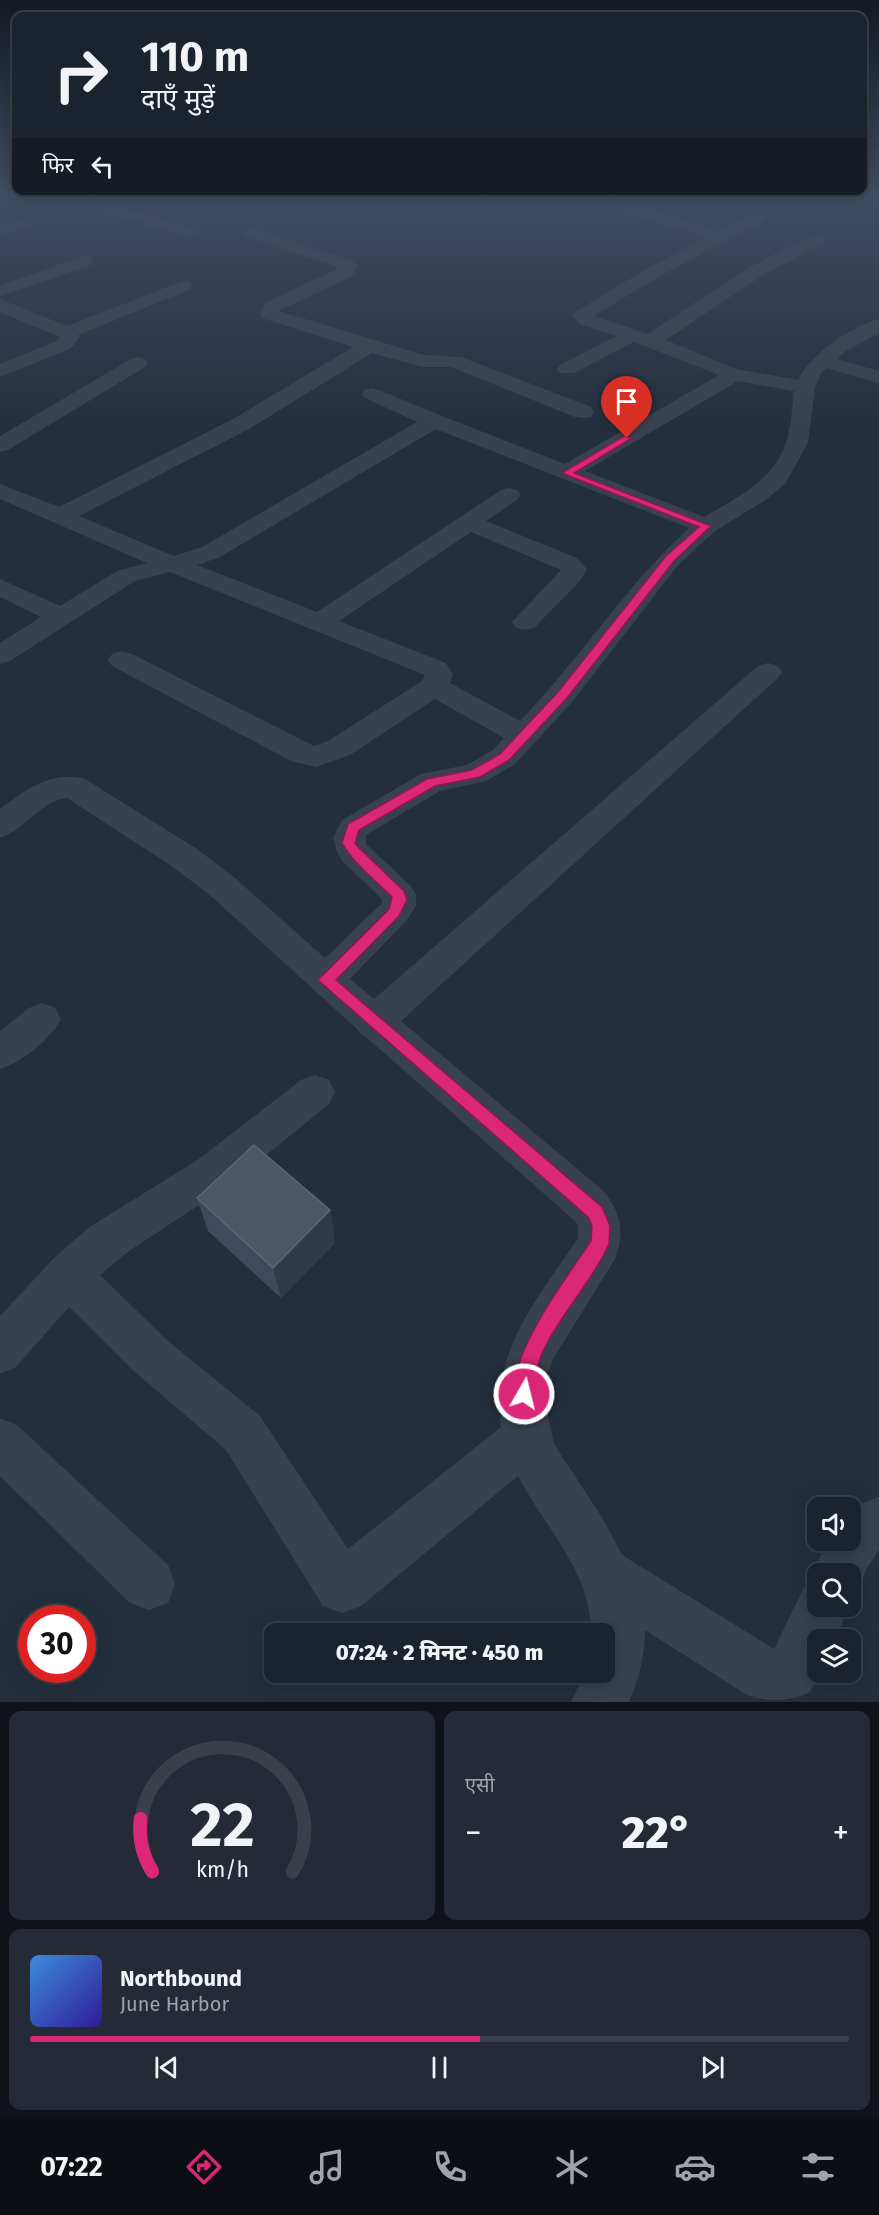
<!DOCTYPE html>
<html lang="hi">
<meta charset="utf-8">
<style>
body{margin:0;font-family:"Fira Sans","Noto Sans Devanagari",sans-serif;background:#242b36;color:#f1f3f6;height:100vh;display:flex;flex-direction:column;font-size:22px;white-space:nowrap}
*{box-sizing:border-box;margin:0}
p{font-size:20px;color:#a0a4aa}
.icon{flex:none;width:33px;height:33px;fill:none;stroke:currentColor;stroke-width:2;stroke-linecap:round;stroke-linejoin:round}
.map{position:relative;height:1702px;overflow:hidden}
.drawer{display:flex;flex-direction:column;gap:9px;padding:9px;background:#0f1319;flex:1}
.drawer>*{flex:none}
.hud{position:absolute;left:12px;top:12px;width:855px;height:183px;border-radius:12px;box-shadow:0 3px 15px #0003,0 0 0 2px #39404a;background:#1b232e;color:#f1f3f6;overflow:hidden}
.controls{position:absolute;left:807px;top:1497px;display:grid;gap:12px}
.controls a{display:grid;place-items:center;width:54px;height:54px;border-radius:12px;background:#1b232e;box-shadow:0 3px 15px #0003,0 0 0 2px #39404a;font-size:30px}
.speed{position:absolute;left:18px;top:1605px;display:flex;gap:12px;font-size:30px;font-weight:700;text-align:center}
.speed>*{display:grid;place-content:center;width:78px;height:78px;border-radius:50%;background:#1b232e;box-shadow:0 3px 15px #0003,0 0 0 2px #39404a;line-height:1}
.speed .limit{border:9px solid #d22;background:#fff;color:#111}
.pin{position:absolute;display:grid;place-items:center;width:51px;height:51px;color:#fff;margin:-62px -26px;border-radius:50% 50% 50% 0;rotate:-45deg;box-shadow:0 0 6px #0007}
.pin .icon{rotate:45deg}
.me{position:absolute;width:66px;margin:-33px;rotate:8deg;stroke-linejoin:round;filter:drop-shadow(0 0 4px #0008)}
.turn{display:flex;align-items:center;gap:21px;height:126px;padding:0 30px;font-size:27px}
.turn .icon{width:78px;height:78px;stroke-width:2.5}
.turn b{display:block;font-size:42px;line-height:51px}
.then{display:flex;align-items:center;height:57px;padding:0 30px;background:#0003;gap:12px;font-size:22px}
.big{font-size:45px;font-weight:800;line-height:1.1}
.drawer .tile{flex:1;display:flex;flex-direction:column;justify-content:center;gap:9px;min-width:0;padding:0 21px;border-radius:12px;background:#242b36}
.drawer .dial{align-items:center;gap:0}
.dial svg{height:156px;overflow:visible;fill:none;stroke:#39404a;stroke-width:7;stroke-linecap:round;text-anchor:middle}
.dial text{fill:#f1f3f6;stroke:none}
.song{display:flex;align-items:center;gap:18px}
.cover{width:72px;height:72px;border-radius:9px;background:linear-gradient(135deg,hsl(210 70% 55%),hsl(250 70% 35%))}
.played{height:6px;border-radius:3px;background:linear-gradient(90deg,#db2777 55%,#39404a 55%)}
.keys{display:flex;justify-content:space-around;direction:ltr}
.heat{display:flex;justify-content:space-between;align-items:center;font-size:33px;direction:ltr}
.drawer .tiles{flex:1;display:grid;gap:9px;grid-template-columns:1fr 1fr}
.tile:last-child{grid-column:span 2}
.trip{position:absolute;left:264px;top:1623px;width:351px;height:60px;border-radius:12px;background:#1b232e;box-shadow:0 3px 15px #0003,0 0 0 2px #39404a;font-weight:800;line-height:60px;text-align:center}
.dock{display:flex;height:96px;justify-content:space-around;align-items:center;background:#0b0e12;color:#a0a4aa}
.dock .icon{width:42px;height:42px}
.dock .selected{color:#db2777}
.dock b{font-size:27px;color:#f1f3f6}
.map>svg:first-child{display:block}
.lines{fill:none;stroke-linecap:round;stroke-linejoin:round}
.minor{fill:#38414e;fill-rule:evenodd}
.wall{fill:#3f4b5c}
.shaded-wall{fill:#2f3b4b}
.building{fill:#4b5868;stroke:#5c6777;stroke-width:1.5}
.route{fill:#db2777;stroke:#8e194d;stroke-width:1.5}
</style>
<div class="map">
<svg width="879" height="1702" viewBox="0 0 879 1702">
<rect width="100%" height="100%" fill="#242f3e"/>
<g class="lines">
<path class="minor" d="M0,191H31L28,194L0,201Z
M76,191H100L98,194L88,197L196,230L198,233L190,238L70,201L67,198L72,192Z
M241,191H263L301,204L303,207L301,210H289L244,194Z
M512,191H536L533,194L477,210L469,205L471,202Z
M551,191C608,191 665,214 720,231L751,215H763L765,218L763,221L660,276L594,316L648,334C676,316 797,230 824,236L826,240L824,244L766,273L666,340L736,369L798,380C810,354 852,326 879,319V333L846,351L837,359L879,371V383L826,368L822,372L815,387L808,443L785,484L767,499L715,531L679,564L572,702L515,764L486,781L440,791L366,835V844L411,886L416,895V906L406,921L350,979L374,999L758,666L768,663L778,666L782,672L778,678L401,1021L600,1188C620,1207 626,1233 615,1259L553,1359L548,1373L547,1394L548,1417L554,1444L603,1519L622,1555L774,1649L804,1587L816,1582L813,1574L827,1540H850V1508L879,1497V1550L867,1568L858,1593L850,1595V1574H818V1606H849L835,1640H818V1672H820L810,1692C788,1702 769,1702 747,1695L645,1630C645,1657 639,1678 629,1702H571L585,1672H604V1634H591C592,1572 544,1527 518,1476L361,1606L342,1613L323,1606L226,1450L136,1373L69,1307L16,1367L0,1374V1316L53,1259L88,1228L199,1159L301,1080L315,1075L329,1080L335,1092L329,1104L228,1186L129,1251L100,1275L168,1341L260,1416L348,1549L501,1427C491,1350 538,1298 578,1238V1225L575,1221L365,1036L360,1034L357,1029L211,896L173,867L67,798C42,800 25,830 0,838V809C25,790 52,770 85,779L197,849L235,878L325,958L382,903V899L342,861L336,849L333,838L342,820L421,774L467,765L493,750L504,738L435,699L350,755L316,767L291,761L112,666L108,660L112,654L122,651L132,654L314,746L328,741L422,681L425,675L170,572L135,581L10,661L0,664V643L41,617L0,597V579L60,606L117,571L147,563L0,499V484L59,507L233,419L353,347L262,318L260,314L265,303L339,268L246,236L244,233L252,228L355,262L358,266L352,276L279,311L424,355L461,357L591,407L594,412L591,417L583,418L575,417L451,367H423L372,353L249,429L79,516L174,556L202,547L417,422L365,398L362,394L365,390L372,388L379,390L442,416L565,464L719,375L634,342L574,373H560L557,369L560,365L616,336L580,324L573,316L575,312L648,268L707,237L625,212L553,194ZM738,381L794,391C792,408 791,427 786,443C773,481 736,498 704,517L585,471ZM436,429L689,528C626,585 580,659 520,721L450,683L453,674L446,663L339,621L471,532L561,570L512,622L516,628L525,630L534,628L580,581L587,569L577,558L486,521L517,500L521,495L517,490L509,488L501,490L317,612L197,565L220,557Z
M25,219L33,224L31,227L0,236V226Z
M85,256L91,257L94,261L91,265L0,296V285Z
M183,281L189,282L192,286L189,290L78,335L80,337L70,349L0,377V364L56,341L60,337L0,312V299L67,326Z
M138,357L145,359L148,363L145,367L8,450L0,452V436L131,359Z
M42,1003L55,1008L61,1019C50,1040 22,1062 0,1069V1031L29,1008Z
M0,1418L17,1425L168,1565L175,1584L168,1603L149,1610L130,1603L0,1476Z"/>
</g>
<path class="wall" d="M197,1198L330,1210L335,1243L281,1298L208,1231Z"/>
<path class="shaded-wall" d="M330,1210L335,1243L281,1298L273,1268Z"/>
<path class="building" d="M254,1145L330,1210L273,1268L197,1198Z"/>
<linearGradient id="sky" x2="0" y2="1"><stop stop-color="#141a22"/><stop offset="0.45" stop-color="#3f4d63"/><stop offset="1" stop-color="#3f4d63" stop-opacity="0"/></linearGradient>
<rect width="879" height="429" fill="url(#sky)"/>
<path class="route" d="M624,436L632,438L574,473L711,526L674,561L567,698L509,760L480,777L435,786L359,830L355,843L359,848L404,891L407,900L399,916L336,980L602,1207L610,1226L609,1244C592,1282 561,1313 543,1351C534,1369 538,1386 531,1401L524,1404L517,1401C501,1362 569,1275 591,1241L592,1226L589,1218L318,980L389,909L392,897C375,880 354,864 342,843L348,824L427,779L472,770L500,754L558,692L666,556L699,527L562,473Z"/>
</svg>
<div class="controls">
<a><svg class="icon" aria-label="sound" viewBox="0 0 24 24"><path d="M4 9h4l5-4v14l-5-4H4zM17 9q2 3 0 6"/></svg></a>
<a><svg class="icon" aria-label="search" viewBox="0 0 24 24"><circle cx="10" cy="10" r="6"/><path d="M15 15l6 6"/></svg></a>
<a><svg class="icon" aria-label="layers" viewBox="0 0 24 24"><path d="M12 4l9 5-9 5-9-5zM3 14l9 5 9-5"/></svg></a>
</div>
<div class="speed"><div class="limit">30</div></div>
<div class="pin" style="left:627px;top:438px;background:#d93025"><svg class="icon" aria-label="arrive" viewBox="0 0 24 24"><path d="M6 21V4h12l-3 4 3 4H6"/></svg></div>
<svg class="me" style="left:524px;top:1394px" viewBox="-20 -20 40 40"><circle r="17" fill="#db2777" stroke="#fff" stroke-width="3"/><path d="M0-11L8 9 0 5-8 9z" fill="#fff"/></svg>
<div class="trip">07:24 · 2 मिनट · 450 m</div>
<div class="hud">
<div class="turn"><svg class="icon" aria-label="right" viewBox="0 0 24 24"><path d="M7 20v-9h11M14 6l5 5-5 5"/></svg><div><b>110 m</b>दाएँ मुड़ें</div></div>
<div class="then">फिर<svg class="icon" aria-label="left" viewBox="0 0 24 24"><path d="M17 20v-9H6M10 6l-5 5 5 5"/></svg></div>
</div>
</div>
<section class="drawer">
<div class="tiles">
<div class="tile dial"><svg viewBox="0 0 100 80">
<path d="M14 69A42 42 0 1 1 86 69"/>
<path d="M14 69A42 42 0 0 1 8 42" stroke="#db2777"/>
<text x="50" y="56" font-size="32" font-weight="700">22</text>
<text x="50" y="72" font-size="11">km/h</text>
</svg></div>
<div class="tile"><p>एसी</p>
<div class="heat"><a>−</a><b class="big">22°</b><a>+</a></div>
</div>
<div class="tile">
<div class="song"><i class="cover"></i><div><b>Northbound</b><p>June Harbor</p></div></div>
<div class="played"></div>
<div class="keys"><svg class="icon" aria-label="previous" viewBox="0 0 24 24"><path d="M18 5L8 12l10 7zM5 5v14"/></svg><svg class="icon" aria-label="pause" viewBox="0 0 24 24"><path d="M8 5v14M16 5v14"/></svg><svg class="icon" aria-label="next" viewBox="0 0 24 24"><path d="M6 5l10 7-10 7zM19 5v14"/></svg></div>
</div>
</div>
</section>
<nav class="dock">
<b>07:22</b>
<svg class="icon selected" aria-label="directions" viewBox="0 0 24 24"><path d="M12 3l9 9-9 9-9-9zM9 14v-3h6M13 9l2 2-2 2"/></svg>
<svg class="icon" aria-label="music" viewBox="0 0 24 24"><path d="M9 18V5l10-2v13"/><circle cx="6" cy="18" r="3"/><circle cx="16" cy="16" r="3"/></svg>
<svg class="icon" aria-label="phone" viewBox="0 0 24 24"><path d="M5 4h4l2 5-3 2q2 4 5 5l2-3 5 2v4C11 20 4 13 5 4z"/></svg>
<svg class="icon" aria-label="climate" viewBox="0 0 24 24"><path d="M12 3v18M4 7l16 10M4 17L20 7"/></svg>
<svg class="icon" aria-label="car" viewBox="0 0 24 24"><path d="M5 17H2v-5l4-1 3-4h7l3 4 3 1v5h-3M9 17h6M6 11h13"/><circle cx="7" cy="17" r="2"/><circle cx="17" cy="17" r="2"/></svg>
<svg class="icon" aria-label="filters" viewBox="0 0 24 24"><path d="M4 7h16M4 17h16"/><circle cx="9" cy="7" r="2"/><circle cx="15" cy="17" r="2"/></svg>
</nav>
